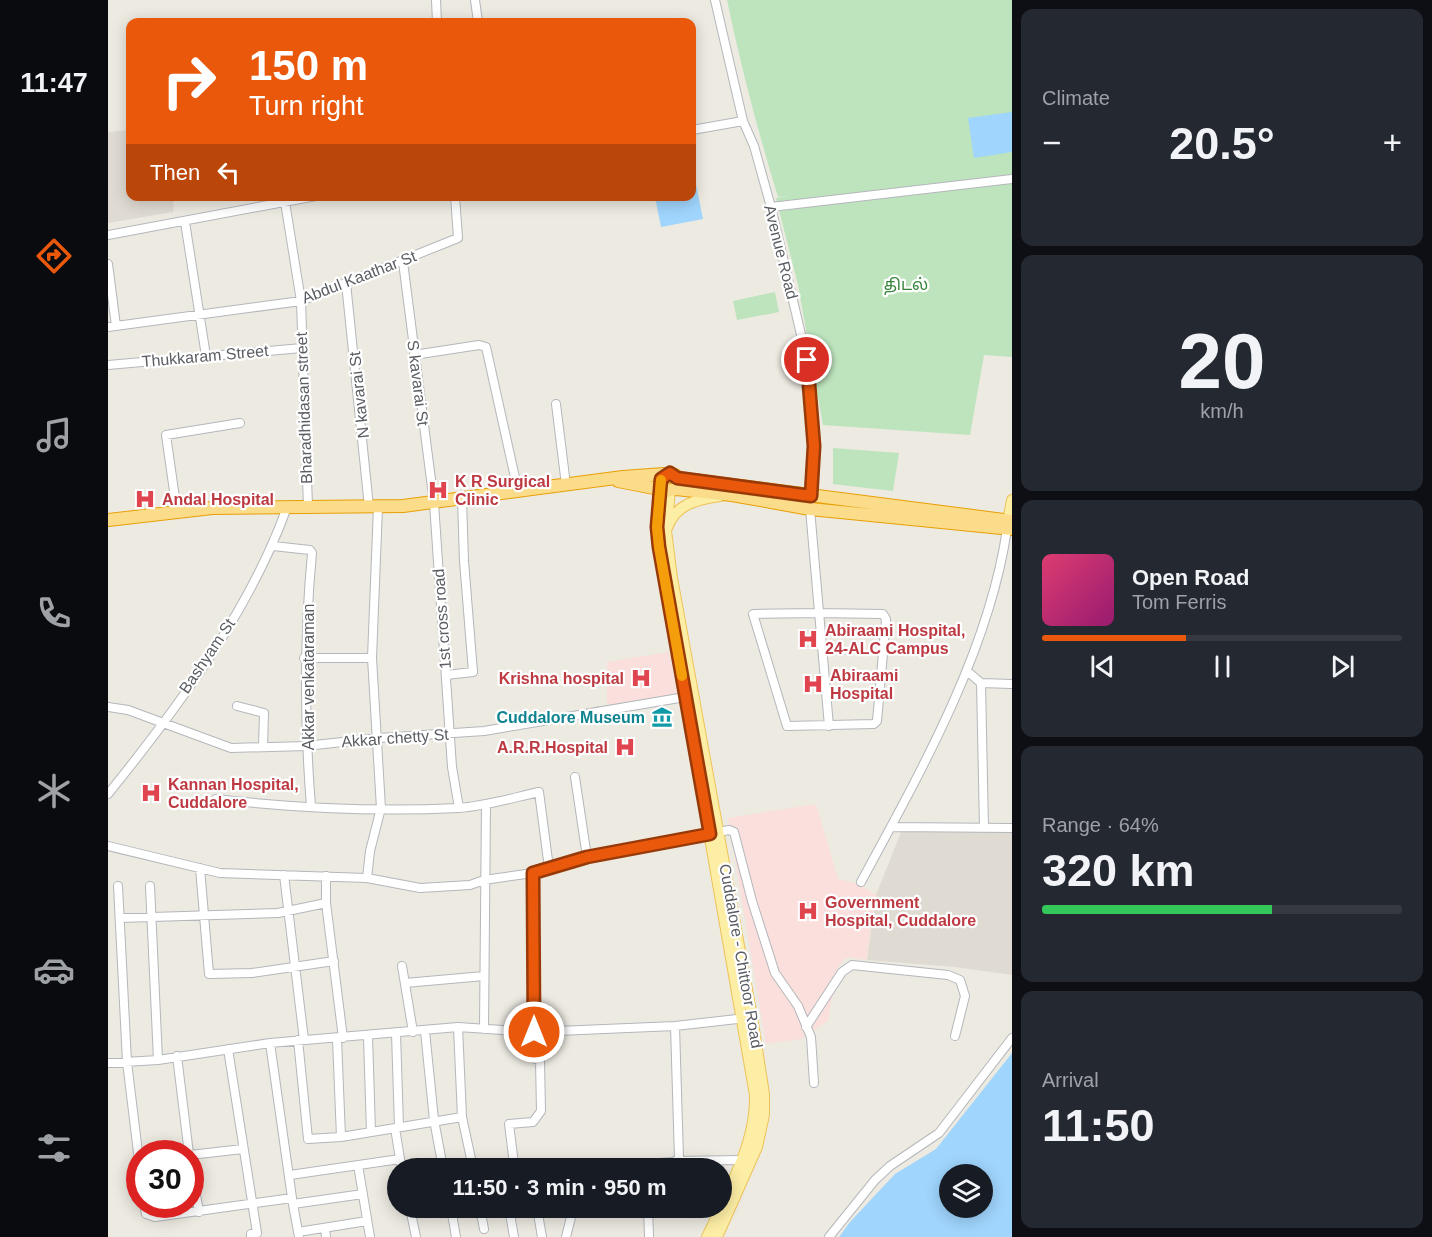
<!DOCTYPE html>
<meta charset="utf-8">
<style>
body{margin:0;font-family:Helvetica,"Noto Sans Tamil",sans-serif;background:#242831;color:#f1f3f6;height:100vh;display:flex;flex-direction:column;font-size:22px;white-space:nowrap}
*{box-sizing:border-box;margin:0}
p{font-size:20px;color:#9ea1a6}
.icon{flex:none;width:33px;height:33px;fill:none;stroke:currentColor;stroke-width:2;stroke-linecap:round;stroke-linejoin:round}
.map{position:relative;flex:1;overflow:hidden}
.drawer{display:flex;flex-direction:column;gap:9px;padding:9px;background:#0d0f14;width:420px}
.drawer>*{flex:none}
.top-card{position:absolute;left:18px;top:18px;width:570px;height:183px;border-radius:12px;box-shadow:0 3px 15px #0003;background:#ea580c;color:#fff;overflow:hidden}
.buttons{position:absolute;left:831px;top:1164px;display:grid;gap:12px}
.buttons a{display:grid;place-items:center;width:54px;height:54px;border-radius:50%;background:#171b24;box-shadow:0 3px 15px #0003;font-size:30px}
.speed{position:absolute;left:18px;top:1140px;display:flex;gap:12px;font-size:30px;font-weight:700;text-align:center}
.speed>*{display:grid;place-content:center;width:78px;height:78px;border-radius:50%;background:#171b24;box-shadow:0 3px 15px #0003;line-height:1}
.speed .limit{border:9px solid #d22;background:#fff;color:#111}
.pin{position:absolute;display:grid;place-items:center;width:51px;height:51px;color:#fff;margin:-26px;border:3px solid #fff;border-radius:50%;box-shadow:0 2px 6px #0007}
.me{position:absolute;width:66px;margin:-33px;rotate:0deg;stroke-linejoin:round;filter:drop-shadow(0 0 4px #0008)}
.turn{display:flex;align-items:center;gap:21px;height:126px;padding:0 24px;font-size:27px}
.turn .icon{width:78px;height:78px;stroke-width:2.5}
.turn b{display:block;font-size:42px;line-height:51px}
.then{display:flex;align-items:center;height:57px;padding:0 24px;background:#0003;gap:12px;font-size:22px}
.big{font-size:45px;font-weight:600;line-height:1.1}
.drawer .widget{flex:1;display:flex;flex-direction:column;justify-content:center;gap:9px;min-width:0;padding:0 21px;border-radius:12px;background:#242831}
.drawer .dial{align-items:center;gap:0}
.dial b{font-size:78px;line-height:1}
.song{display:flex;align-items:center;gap:18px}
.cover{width:72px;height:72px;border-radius:9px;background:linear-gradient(135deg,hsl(340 70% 55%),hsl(320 70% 35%))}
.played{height:6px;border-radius:3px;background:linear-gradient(90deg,#ea580c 40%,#363941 40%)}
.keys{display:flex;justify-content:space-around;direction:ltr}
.heat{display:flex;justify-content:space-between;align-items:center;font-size:33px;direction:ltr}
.charge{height:9px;border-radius:4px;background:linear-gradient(90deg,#34c759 64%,#363941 0)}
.trip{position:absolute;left:279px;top:1158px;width:345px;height:60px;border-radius:30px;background:#171b24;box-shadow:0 3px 15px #0003;font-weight:600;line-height:60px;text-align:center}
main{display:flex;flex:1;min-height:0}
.tab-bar{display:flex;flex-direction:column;width:108px;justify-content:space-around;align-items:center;background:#090b0e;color:#9ea1a6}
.tab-bar .icon{width:42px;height:42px}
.tab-bar .selected{color:#ea580c}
.tab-bar b{font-size:27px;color:#f1f3f6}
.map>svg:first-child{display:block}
.education{fill:#dfdbd2}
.medical{fill:#fadfdc}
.green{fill:#bee4bd}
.water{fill:#a0d5fd;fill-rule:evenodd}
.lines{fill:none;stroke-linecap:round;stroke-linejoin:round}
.minor-casing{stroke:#b4b7bb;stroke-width:10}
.major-casing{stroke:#eec259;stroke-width:12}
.highway-casing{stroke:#e89f05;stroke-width:14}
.minor{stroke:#fff;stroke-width:8}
.major{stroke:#fdeea5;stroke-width:10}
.highway{stroke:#fadc8a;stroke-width:12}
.route-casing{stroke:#983908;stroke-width:15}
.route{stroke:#ea580c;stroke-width:10}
.slow{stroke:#f59e0b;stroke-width:10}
.labels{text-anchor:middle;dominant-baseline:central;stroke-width:4.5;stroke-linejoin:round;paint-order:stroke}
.street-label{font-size:16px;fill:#5a5d62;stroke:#fff}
.park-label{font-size:16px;fill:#368439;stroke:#fff}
.health-label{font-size:16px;font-weight:bold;fill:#be3a42;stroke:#fff;text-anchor:start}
.culture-label{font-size:16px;font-weight:bold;fill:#0d838f;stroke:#fff;text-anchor:end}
</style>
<main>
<nav class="tab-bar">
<b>11:47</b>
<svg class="icon selected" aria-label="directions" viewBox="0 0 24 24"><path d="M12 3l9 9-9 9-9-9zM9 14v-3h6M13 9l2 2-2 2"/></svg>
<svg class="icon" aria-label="music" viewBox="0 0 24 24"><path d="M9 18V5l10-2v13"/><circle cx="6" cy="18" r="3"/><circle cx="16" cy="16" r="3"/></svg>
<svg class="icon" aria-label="phone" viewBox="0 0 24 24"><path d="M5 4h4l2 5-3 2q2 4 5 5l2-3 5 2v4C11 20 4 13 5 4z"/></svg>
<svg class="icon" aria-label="climate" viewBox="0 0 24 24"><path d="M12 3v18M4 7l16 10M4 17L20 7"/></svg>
<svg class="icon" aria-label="car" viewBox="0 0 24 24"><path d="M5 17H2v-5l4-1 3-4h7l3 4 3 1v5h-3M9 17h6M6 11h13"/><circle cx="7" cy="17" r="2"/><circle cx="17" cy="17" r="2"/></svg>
<svg class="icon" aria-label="filters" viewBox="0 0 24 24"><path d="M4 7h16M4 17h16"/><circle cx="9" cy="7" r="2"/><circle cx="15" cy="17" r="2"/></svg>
</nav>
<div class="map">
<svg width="904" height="1237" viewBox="0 0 904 1237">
<rect width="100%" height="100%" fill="#eceae1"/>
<path class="education" d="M22,130V196L66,197L65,212L0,223V132Z
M883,831H904V975L847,967L759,960L768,895L793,832Z"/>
<path class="medical" d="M561,652L569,694L499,705V662Z
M708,804L730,879L751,884L768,895L758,960L739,957L729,968L720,1021L693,1039L658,1044L620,818Z"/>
<path class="green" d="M619,0H904V357L876,355L862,435L715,425L690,285L668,198L681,196L670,197C650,132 633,67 619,0Z
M667,292L671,312L629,320L625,301Z
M725,448L791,453L785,491L725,484Z"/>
<path class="water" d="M904,112V152L866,158L860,118Z
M584,164L595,219L553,227L547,197L584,196Z
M904,1053V1237H731L742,1222L787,1174L828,1149ZM842,1174H874V1208H842Z"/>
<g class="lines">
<g class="minor-casing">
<path id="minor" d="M328,0L329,22
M367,0L370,22
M607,0L635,121L646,146L663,207L699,360L706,445L702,509L721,726
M584,130L635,121
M177,202L193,301L200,507
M663,207L904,179
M77,222L98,356
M0,235L208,196
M295,262L326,503L344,767L351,808
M0,264L8,326
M238,283L261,507
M0,327L193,301L350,238L347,196
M306,355L371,345L378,347L410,491
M0,365L194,348
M448,404L458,485
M69,512L58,435L132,423
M165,546L202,550L204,553C196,638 196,720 203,806
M709,613L775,614L778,619L769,721L766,724L679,726L645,614Z
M196,658H264
M859,671L873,683L904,684
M338,675L365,672L356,561L354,499
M873,683L876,828
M129,706L156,713L155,747
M0,707L20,710L123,748L198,746L271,738L376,731L583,696
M467,777L479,857
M0,794C68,710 143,609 179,507
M108,799C187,808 270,812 350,808C377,806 404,798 431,792L441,868
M783,827L904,828
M0,846L112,873L259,878L312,888L362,885L376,880L425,873L479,857L621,830L626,832L644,901L667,973L690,1006L703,1037L706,1083
M92,868L101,974L144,973L226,961
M425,873L426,1032
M176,875L196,1040
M218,876V903L235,1038
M259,878L262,851L273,808L264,658L270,507
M753,882C812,773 881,652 899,529
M10,886L19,1062L32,1169
M42,886L50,1060
M12,918L170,913L218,903
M294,966L305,1032
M297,983L376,976
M350,1027L354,1117L365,1168
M698,1027L734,972L744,965L840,975L852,980L857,996L847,1036
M376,1029L378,804
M317,1031L326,1120L335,1168
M288,1033L291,1127
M260,1037L263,1132
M229,1039L233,1137
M190,1040L200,1139L233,1137L354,1117
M120,1049L149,1233
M69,1056L81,1154
M0,1063L50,1060L162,1043L350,1027L426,1032L567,1026L638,1018
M82,1155L135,1149
M292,1159L294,1168
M569,1161L634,1160
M82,1162L91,1212
M406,1164L401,1124L425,1122L433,1111L432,1061L419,1054L420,1031
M250,1165L262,1237
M481,1168L565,1162L571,1159L567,1026
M182,1175L292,1159L287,1128
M184,1199L191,1237
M36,1204L38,1214L47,1217L184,1198L162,1043
M185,1204L255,1194
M302,1208L308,1237
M343,1208L348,1237
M372,1208L376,1229
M401,1208L406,1237
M429,1208L434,1237
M540,1208L541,1237
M217,1228L218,1237
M190,1232L259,1221
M143,1234V1237
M458,1237L465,1209
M721,1237L767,1180L782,1166L831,1133L904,1038"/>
</g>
<g class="major-casing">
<path id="major" d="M552,483L549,527L551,547L647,1095C648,1136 630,1169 614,1206
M562,491L558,531L564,578L644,1017L656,1094V1115L649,1147L609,1237
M899,527L904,500
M559,528C567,504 590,499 612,496
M599,1237L613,1208"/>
</g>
<g class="highway-casing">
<path id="highway" d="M569,478L904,521
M510,481L556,490
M568,489L570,483L567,475L562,473L554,476L553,485L559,491L568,489L624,495L702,509L904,529
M0,520L104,508L295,506L515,477L556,474"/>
</g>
<use href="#minor" class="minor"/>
<use href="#major" class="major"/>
<use href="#highway" class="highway"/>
</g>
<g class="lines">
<g class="route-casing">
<path id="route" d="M426,1032L425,873L479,857L602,834L551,547L549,527L553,479L562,473L569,478L703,496L706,446L699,360"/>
</g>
<use href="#route" class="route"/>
<path class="slow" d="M553,480L549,527L551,547L574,676"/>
</g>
<defs>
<g id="hospital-bare" transform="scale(1.62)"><path d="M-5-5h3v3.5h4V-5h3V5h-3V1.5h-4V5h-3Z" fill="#e0444e" stroke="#fff" stroke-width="2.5" paint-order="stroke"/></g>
<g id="museum-bare" transform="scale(1.62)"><path d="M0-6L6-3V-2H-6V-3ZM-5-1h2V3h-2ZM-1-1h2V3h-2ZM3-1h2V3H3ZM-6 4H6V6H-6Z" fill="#0f9aa8" stroke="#fff" stroke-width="2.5" paint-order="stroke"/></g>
</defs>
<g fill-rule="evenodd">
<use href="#hospital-bare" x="330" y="490"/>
<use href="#hospital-bare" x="37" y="499"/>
<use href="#hospital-bare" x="700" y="639"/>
<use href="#hospital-bare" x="533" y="678"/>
<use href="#hospital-bare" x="705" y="684"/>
<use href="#museum-bare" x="554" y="717"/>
<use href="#hospital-bare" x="517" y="747"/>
<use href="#hospital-bare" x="43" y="793"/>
<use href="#hospital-bare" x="700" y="911"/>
</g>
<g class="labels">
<g class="street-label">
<text transform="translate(673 252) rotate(76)">Avenue Road</text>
<text transform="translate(251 277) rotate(-21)">Abdul Kaathar St</text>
<text transform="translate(97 356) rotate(-5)">Thukkaram Street</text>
<text transform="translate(310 383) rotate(83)">S kavarai St</text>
<text transform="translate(251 395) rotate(-96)">N kavarai St</text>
<text transform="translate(196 408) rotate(-92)">Bharadhidasan street</text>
<text transform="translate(334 619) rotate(-94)">1st cross road</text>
<text transform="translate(99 656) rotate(-56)">Bashyam St</text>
<text transform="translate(200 677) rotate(-90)">Akkar venkataraman</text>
<text transform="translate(287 738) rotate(-4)">Akkar chetty St</text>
<text transform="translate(633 956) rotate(80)">Cuddalore - Chittoor Road</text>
</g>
<g class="park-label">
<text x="798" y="284">திடல்</text>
</g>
<g class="health-label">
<text x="347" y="481">K R Surgical<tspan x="347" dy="18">Clinic</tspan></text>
<text x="54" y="499">Andal Hospital</text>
<text x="717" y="630">Abiraami Hospital,<tspan x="717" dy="18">24-ALC Campus</tspan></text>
<text x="722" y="675">Abiraami<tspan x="722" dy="18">Hospital</tspan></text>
<text x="516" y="678" text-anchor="end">Krishna hospital</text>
<text x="500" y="747" text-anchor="end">A.R.R.Hospital</text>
<text x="60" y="784">Kannan Hospital,<tspan x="60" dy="18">Cuddalore</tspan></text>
<text x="717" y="902">Government<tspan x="717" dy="18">Hospital, Cuddalore</tspan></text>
</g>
<g class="culture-label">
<text x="537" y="717">Cuddalore Museum</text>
</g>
</g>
</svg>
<div class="buttons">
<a><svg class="icon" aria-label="layers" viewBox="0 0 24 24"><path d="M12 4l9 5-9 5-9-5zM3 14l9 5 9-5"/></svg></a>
</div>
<div class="speed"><div class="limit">30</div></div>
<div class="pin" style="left:699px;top:360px;background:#d93025"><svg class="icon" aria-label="arrive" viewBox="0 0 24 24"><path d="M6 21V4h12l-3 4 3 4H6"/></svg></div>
<svg class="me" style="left:426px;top:1032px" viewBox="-20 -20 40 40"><circle r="17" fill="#ea580c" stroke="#fff" stroke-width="3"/><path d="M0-11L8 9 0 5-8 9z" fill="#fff"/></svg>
<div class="trip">11:50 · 3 min · 950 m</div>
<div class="top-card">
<div class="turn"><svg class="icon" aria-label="right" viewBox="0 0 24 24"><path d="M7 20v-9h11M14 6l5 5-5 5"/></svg><div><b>150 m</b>Turn right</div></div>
<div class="then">Then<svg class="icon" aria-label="left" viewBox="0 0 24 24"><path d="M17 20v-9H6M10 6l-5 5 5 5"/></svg></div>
</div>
</div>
<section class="drawer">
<div class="widget"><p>Climate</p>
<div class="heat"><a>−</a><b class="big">20.5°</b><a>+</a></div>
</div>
<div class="widget dial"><b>20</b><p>km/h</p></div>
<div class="widget">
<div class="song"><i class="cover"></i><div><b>Open Road</b><p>Tom Ferris</p></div></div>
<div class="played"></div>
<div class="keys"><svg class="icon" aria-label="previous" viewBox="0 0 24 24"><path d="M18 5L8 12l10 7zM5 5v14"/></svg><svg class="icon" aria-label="pause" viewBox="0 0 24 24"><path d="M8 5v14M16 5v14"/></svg><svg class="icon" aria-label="next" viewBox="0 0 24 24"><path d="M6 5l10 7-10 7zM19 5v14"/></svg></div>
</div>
<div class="widget"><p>Range · 64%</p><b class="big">320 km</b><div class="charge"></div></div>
<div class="widget"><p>Arrival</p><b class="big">11:50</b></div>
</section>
</main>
